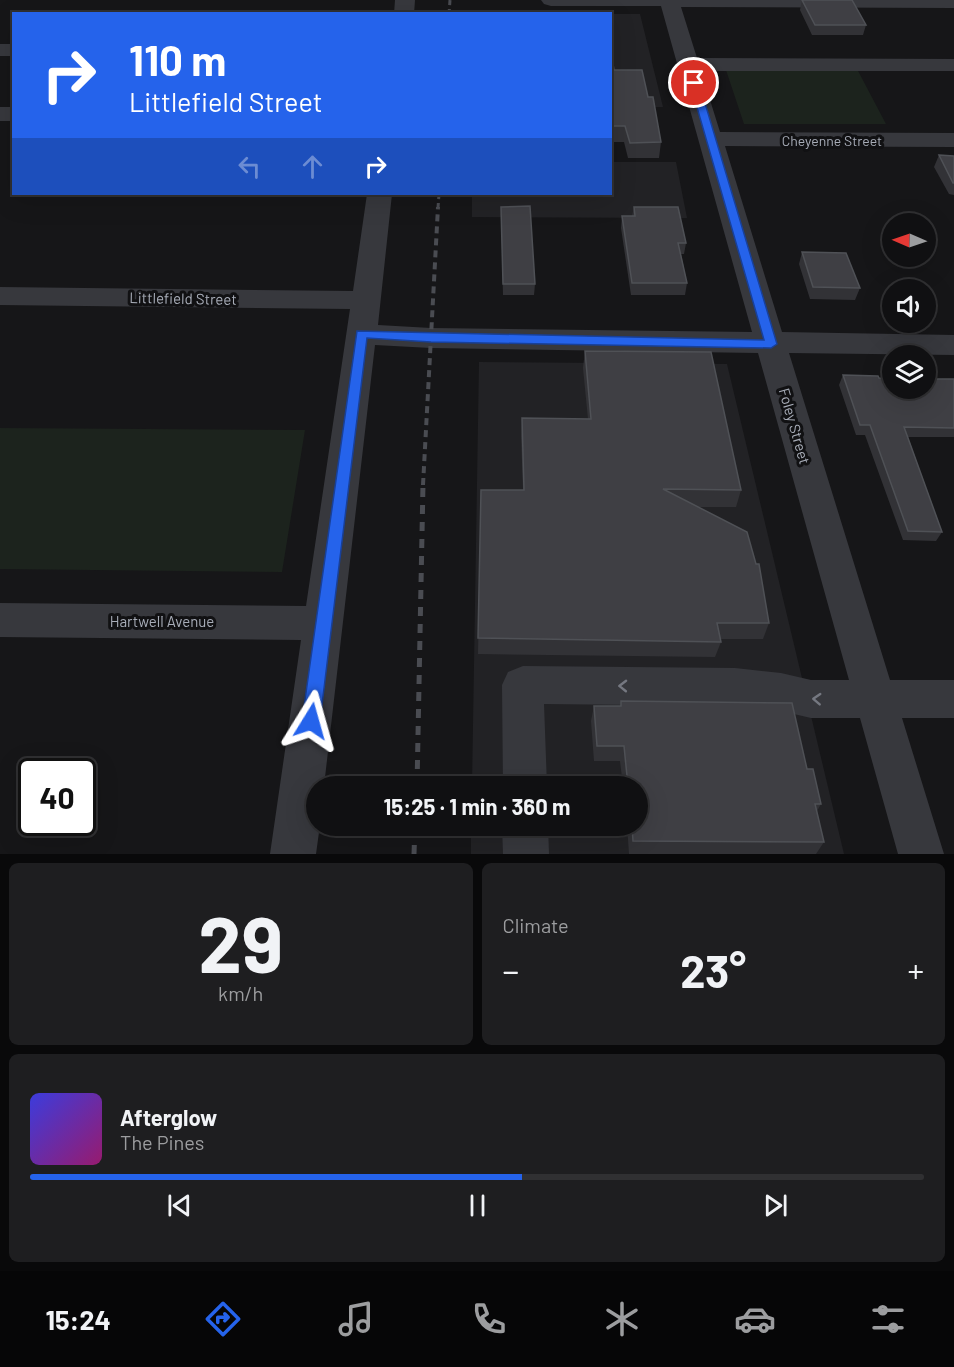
<!DOCTYPE html>
<meta charset="utf-8">
<style>
body{margin:0;font-family:Barlow,sans-serif;background:#1e1e20;color:#f1f3f6;height:100vh;display:flex;flex-direction:column;font-size:22px;white-space:nowrap}
*{box-sizing:border-box;margin:0}
p{font-size:20px;color:#9c9d9f}
.icon{flex:none;width:33px;height:33px;fill:none;stroke:currentColor;stroke-width:2;stroke-linecap:round;stroke-linejoin:round}
.map{position:relative;height:854px;overflow:hidden}
.drawer{display:flex;flex-direction:column;gap:9px;padding:9px;background:#09090a;flex:1}
.drawer>*{flex:none}
.top-card{position:absolute;left:12px;top:12px;width:600px;height:183px;border-radius:0px;box-shadow:0 6px 24px #0002,0 0 0 2px #303032;background:#2563eb;color:#fff;overflow:hidden}
.needle{width:39px;rotate:272deg}
.tools{position:absolute;left:882px;top:213px;display:grid;gap:12px}
.tools a{display:grid;place-items:center;width:54px;height:54px;border-radius:50%;background:#101012;box-shadow:0 6px 24px #0002,0 0 0 2px #303032;font-size:30px}
.speed{position:absolute;left:18px;top:758px;display:flex;gap:12px;font-size:30px;font-weight:700;text-align:center}
.speed>*{display:grid;place-content:center;width:78px;height:78px;border-radius:50%;background:#101012;box-shadow:0 6px 24px #0002,0 0 0 2px #303032;line-height:1}
.speed .limit{border:3px solid #111;border-radius:9px;background:#fff;color:#111}
.pin{position:absolute;display:grid;place-items:center;width:51px;height:51px;color:#fff;margin:-26px;border:3px solid #fff;border-radius:50%;box-shadow:0 2px 6px #0007}
.me{position:absolute;width:66px;margin:-33px;rotate:8deg;stroke-linejoin:round;filter:drop-shadow(0 0 4px #0008)}
.turn{display:flex;align-items:center;gap:21px;height:126px;padding:0 18px;font-size:27px}
.turn .icon{width:78px;height:78px;stroke-width:2.5}
.turn b{display:block;font-size:42px;line-height:51px}
.lanes{display:flex;align-items:center;height:57px;padding:0 18px;background:#0003;justify-content:center;gap:30px;direction:ltr}
.lanes .off{opacity:.35}
.big{font-size:45px;font-weight:700;line-height:1.1}
.drawer .widget{flex:1;display:flex;flex-direction:column;justify-content:center;gap:9px;min-width:0;padding:0 21px;border-radius:9px;background:#1e1e20}
.drawer .dial{align-items:center;gap:0}
.dial b{font-size:78px;line-height:1}
.song{display:flex;align-items:center;gap:18px}
.cover{width:72px;height:72px;border-radius:9px;background:linear-gradient(135deg,hsl(240 70% 55%),hsl(320 70% 35%))}
.played{height:6px;border-radius:3px;background:linear-gradient(90deg,#2563eb 55%,#303032 55%)}
.keys{display:flex;justify-content:space-around;direction:ltr}
.heat{display:flex;justify-content:space-between;align-items:center;font-size:33px;direction:ltr}
.drawer .tiles{flex:1;display:grid;gap:9px;grid-template-columns:1fr 1fr}
.widget:last-child{grid-column:span 2}
.trip{position:absolute;left:306px;top:776px;width:342px;height:60px;border-radius:30px;background:#101012;box-shadow:0 6px 24px #0002,0 0 0 2px #303032;font-weight:700;line-height:60px;text-align:center}
.menu{display:flex;height:96px;justify-content:space-around;align-items:center;background:#060607;color:#9c9d9f}
.menu .icon{width:42px;height:42px}
.menu .selected{color:#2563eb}
.menu b{font-size:27px;color:#f1f3f6}
.map>svg:first-child{display:block}
.built{fill:#222225}
.green{fill:#1c231d}
.lines{fill:none;stroke-linecap:round;stroke-linejoin:round}
.minor{fill:#37383d;fill-rule:evenodd}
.rail-far2{stroke:#4a4c52;stroke-width:3;stroke-dasharray:5 4;stroke-linecap:butt}
.rail-far1{stroke:#4a4c52;stroke-width:4;stroke-dasharray:7 5;stroke-linecap:butt}
.rail{stroke:#4a4c52;stroke-width:5;stroke-dasharray:9 8;stroke-linecap:butt}
.wall{fill:#323236}
.building{fill:#3f3f44;stroke:#4f5156;stroke-width:1.5}
.oneway{stroke:#757881}
.route{fill:#2563eb;stroke:#184099;stroke-width:1.5}
.labels{text-anchor:middle;dominant-baseline:central;stroke-width:6;stroke-linejoin:round;paint-order:stroke}
.far-street-label{font-size:14px;fill:#a8adb8;stroke:#111113}
.street-label{font-size:15px;fill:#a8adb8;stroke:#111113}
</style>
<div class="map">
<svg width="954" height="854" viewBox="0 0 954 854">
<rect width="100%" height="100%" fill="#161618"/>
<path class="built" d="M611,14H640L663,107H611Z
M611,162H676L687,218L472,217V194H610Z
M479,362L727,364L844,854H471V825H638V786H472Z"/>
<path class="green" d="M725,67H856L886,124H744Z
M0,428L305,430L282,572L0,569Z"/>
<g class="lines">
<path class="minor" d="M395,0H415L414,14H394Z
M541,0H954V8L681,7L697,58L954,59V71H701L720,132L954,133V147L725,146L782,332L954,335V355L789,353L890,680H954V718H902L944,854H898L860,718H811L781,711L735,706L544,704L547,786H503L502,685L508,672L523,666L735,668L781,673L811,680H849L758,353L431,348L375,345L324,786H316V825H320L316,854H270L301,640L0,637V603L306,606L350,309L0,305V287L353,291L367,194H392L378,325L431,328L752,332L661,6H551L544,4Z
M0,44H14V56H0Z
M0,107H14V121H0Z
M502,825H548L549,854H503Z"/>
<path class="rail-far2" d="M449,14L450,0
M438,208L439,194"/>
<path class="rail-far1" d="M423,485L438,207"/>
<path class="rail" d="M417,786L423,484
M414,854L415,825"/>
</g>
<path class="wall" d="M802,0L866,25L863,35H812L800,10Z
M610,47L614,70L648,97L661,142L659,158H628L624,142H610Z
M939,155L954,156V195L949,194L934,167Z
M501,207L535,284L534,295H503Z
M634,207L686,243L684,254H681L687,283L685,295H631L621,228L622,216H632Z
M802,252L860,288L855,300L810,299L799,264Z
M585,351L741,490L736,507H697L769,623L763,639H720L721,642L715,657L478,654L481,490H523L521,436L522,418L588,419L583,368Z
M843,375L879,378L954,379V437H908L942,532L936,541L903,540L865,435H856L839,385Z
M621,701L807,769L821,804L817,811L824,842L816,854H629L627,825H638V786H623L620,761H594L591,721L594,706H620Z"/>
<path class="building" d="M802,0H852L866,25H815Z
M610,47L614,70H642L648,97H653L661,142L630,143L625,126H610Z
M939,155L954,156V183H953Z
M530,206L535,284H503L501,207Z
M634,207H678L686,243H678L687,283H632L622,216H635Z
M802,252L846,253L860,288L813,287Z
M585,351L711,352L741,490L663,489L747,532L756,564H759L769,623H717L721,642L478,638L481,490H524L522,418L591,419Z
M843,375L878,376L879,378L892,379V388H926V379H954V428L904,427L942,532L908,531L870,425H860Z
M621,701L792,703L807,769H813L821,804H815L824,842L633,841L632,825H638V786H628L624,746H597L594,706H621Z"/>
<defs><path id="oneway-chevron" d="M-2-3.5L2.5 0L-2 3.5" fill="none" stroke-width="1.6" stroke-linecap="round" stroke-linejoin="round" transform="scale(1.5)"/></defs>
<g class="oneway">
<use href="#oneway-chevron" transform="translate(623 686) rotate(-179)"/>
<use href="#oneway-chevron" transform="translate(817 699) rotate(-177)"/>
</g>
<path class="route" d="M694,80L699,83L777,344L771,348L431,342L367,338L320,721L317,727L311,730L305,727L302,721L357,331L764,340L690,83Z"/>
<g class="labels">
<g class="far-street-label">
<text x="832" y="140">Cheyenne Street</text>
</g>
<g class="street-label">
<text transform="translate(183 298) rotate(1)">Littlefield Street</text>
<text transform="translate(795 426) rotate(74)">Foley Street</text>
<text x="162" y="621">Hartwell Avenue</text>
</g>
</g>
</svg>
<div class="tools">
<a><svg class="needle" viewBox="-14 -14 28 28"><path d="M0-13l5 13h-10z" fill="#e53935"/><path d="M0 13l5-13h-10z" fill="#9c9d9f"/></svg></a>
<a><svg class="icon" aria-label="sound" viewBox="0 0 24 24"><path d="M4 9h4l5-4v14l-5-4H4zM17 9q2 3 0 6"/></svg></a>
<a><svg class="icon" aria-label="layers" viewBox="0 0 24 24"><path d="M12 4l9 5-9 5-9-5zM3 14l9 5 9-5"/></svg></a>
</div>
<div class="speed"><div class="limit">40</div></div>
<div class="pin" style="left:694px;top:83px;background:#d93025"><svg class="icon" aria-label="arrive" viewBox="0 0 24 24"><path d="M6 21V4h12l-3 4 3 4H6"/></svg></div>
<svg class="me" style="left:311px;top:721px" viewBox="-20 -20 40 40"><path d="M0-17L14 15 0 8-14 15z" fill="#2563eb" stroke="#fff" stroke-width="4"/></svg>
<div class="trip">15:25 · 1 min · 360 m</div>
<div class="top-card">
<div class="turn"><svg class="icon" aria-label="right" viewBox="0 0 24 24"><path d="M7 20v-9h11M14 6l5 5-5 5"/></svg><div><b>110 m</b>Littlefield Street</div></div>
<div class="lanes"><svg class="icon off" aria-label="left" viewBox="0 0 24 24"><path d="M17 20v-9H6M10 6l-5 5 5 5"/></svg><svg class="icon off" aria-label="ahead" viewBox="0 0 24 24"><path d="M12 20V5M6 11l6-6 6 6"/></svg><svg class="icon" aria-label="right" viewBox="0 0 24 24"><path d="M7 20v-9h11M14 6l5 5-5 5"/></svg></div>
</div>
</div>
<section class="drawer">
<div class="tiles">
<div class="widget dial"><b>29</b><p>km/h</p></div>
<div class="widget"><p>Climate</p>
<div class="heat"><a>−</a><b class="big">23°</b><a>+</a></div>
</div>
<div class="widget">
<div class="song"><i class="cover"></i><div><b>Afterglow</b><p>The Pines</p></div></div>
<div class="played"></div>
<div class="keys"><svg class="icon" aria-label="previous" viewBox="0 0 24 24"><path d="M18 5L8 12l10 7zM5 5v14"/></svg><svg class="icon" aria-label="pause" viewBox="0 0 24 24"><path d="M8 5v14M16 5v14"/></svg><svg class="icon" aria-label="next" viewBox="0 0 24 24"><path d="M6 5l10 7-10 7zM19 5v14"/></svg></div>
</div>
</div>
</section>
<nav class="menu">
<b>15:24</b>
<svg class="icon selected" aria-label="directions" viewBox="0 0 24 24"><path d="M12 3l9 9-9 9-9-9zM9 14v-3h6M13 9l2 2-2 2"/></svg>
<svg class="icon" aria-label="music" viewBox="0 0 24 24"><path d="M9 18V5l10-2v13"/><circle cx="6" cy="18" r="3"/><circle cx="16" cy="16" r="3"/></svg>
<svg class="icon" aria-label="phone" viewBox="0 0 24 24"><path d="M5 4h4l2 5-3 2q2 4 5 5l2-3 5 2v4C11 20 4 13 5 4z"/></svg>
<svg class="icon" aria-label="climate" viewBox="0 0 24 24"><path d="M12 3v18M4 7l16 10M4 17L20 7"/></svg>
<svg class="icon" aria-label="car" viewBox="0 0 24 24"><path d="M5 17H2v-5l4-1 3-4h7l3 4 3 1v5h-3M9 17h6M6 11h13"/><circle cx="7" cy="17" r="2"/><circle cx="17" cy="17" r="2"/></svg>
<svg class="icon" aria-label="filters" viewBox="0 0 24 24"><path d="M4 7h16M4 17h16"/><circle cx="9" cy="7" r="2"/><circle cx="15" cy="17" r="2"/></svg>
</nav>
